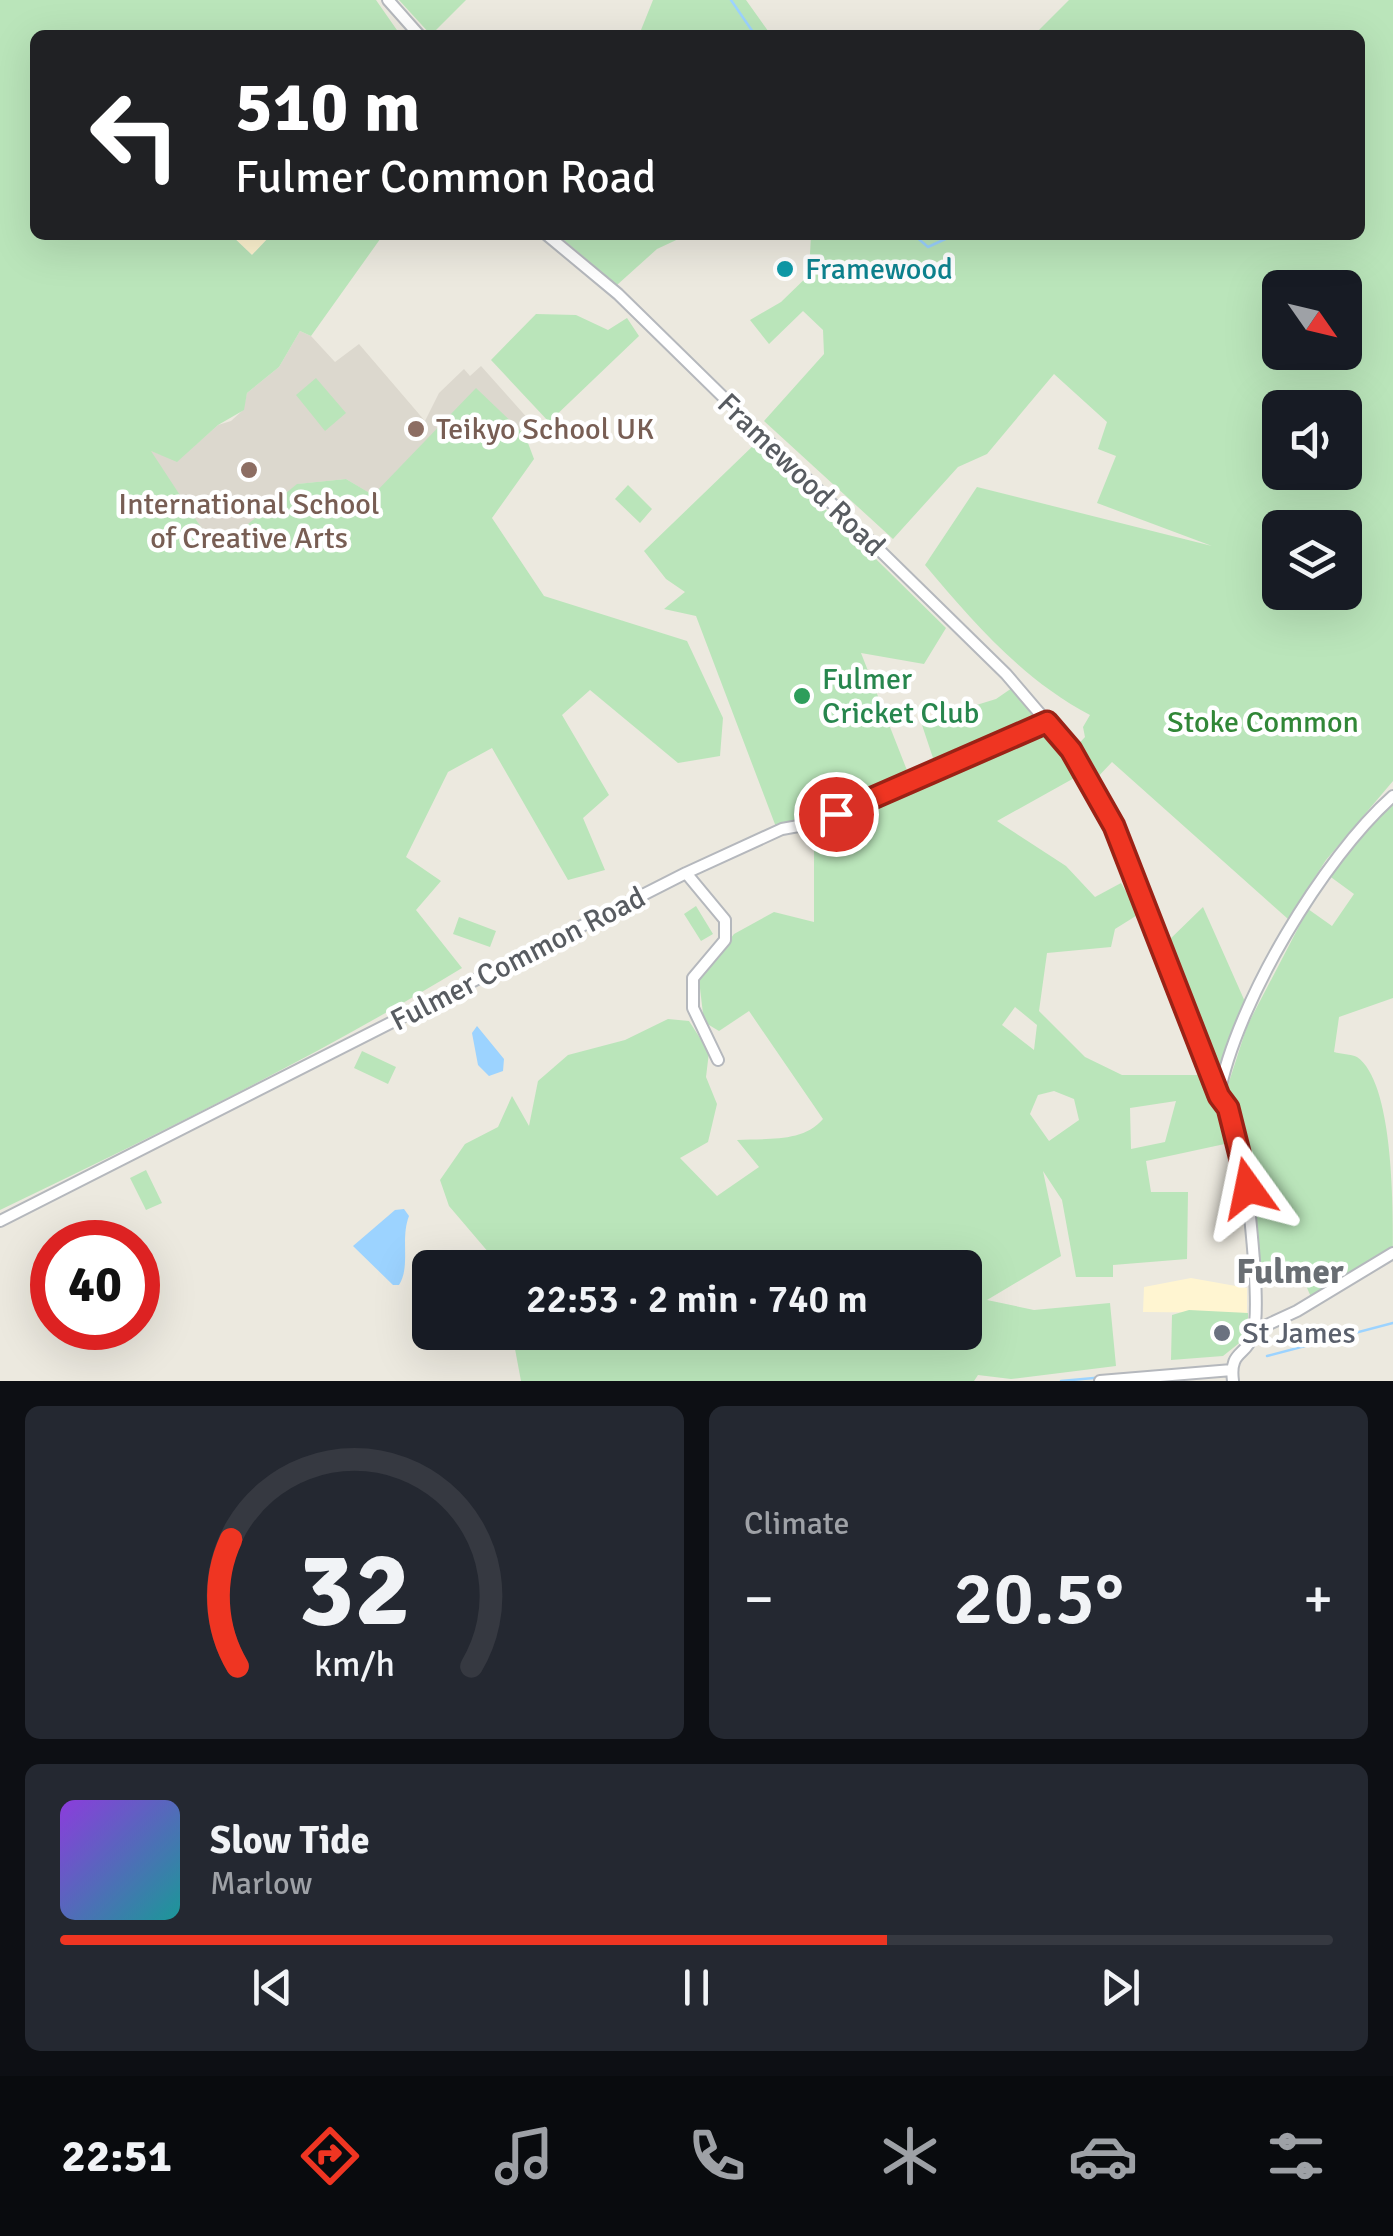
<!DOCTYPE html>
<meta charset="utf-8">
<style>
body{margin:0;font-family:Signika,sans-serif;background:#242831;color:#f1f3f6;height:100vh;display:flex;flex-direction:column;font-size:38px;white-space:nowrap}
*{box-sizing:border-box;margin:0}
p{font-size:32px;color:#9ea1a6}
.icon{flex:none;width:55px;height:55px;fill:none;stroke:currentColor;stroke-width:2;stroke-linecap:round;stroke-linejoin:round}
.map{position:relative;height:1381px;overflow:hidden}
.sheet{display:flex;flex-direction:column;gap:25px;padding:25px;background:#0d0f14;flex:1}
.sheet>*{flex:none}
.hud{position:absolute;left:30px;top:30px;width:1335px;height:210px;border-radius:15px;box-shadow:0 10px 40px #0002;background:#202124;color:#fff;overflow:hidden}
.needle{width:65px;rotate:124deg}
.fabs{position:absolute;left:1262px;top:270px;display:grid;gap:20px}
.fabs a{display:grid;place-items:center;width:100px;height:100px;border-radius:15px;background:#171b24;box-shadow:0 10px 40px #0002;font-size:50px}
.speed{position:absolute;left:30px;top:1220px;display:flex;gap:20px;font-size:50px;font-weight:700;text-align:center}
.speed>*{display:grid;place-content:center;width:130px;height:130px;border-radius:50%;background:#171b24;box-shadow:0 10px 40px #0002;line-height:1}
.speed .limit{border:15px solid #d22;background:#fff;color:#111}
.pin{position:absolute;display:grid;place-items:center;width:85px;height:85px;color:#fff;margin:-42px;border:5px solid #fff;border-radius:50%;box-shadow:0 2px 10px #0007}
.me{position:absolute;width:110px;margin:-55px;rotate:348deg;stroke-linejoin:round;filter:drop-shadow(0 0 8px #0008)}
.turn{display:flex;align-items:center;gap:35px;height:210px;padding:0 40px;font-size:45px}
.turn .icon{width:130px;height:130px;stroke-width:2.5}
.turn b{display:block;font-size:70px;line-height:85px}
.big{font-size:75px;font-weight:600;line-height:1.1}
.sheet .tile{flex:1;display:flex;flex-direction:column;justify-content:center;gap:15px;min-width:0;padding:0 35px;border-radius:15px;background:#242831}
.sheet .dial{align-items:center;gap:0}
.dial svg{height:260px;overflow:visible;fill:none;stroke:#363941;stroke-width:7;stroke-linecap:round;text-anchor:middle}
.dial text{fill:#f1f3f6;stroke:none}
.song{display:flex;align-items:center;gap:30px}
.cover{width:120px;height:120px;border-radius:15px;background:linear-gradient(135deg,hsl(270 70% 55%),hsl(180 70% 35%))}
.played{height:10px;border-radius:5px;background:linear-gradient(90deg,#ef3522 65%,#363941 65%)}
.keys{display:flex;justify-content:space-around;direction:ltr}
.heat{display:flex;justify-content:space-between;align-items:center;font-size:55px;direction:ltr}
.sheet .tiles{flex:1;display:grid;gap:25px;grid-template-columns:1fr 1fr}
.tile:last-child{grid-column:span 2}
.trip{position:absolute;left:412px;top:1250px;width:570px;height:100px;border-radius:15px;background:#171b24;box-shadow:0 10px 40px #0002;font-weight:600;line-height:100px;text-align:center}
.tabs{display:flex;height:160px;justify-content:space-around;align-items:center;background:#090b0e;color:#9ea1a6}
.tabs .icon{width:70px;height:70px}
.tabs .on{color:#ef3522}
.tabs b{font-size:45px;color:#f1f3f6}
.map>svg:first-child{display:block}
.commercial{fill:#fff5d1}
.education{fill:#dcd8ce}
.green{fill:#bae5ba;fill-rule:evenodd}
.water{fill:#9cd3ff}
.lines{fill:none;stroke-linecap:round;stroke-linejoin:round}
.stream{stroke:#9cd3ff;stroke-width:2.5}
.minor-casing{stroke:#b5b8bd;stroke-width:14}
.minor{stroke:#fff;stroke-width:10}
.route-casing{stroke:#9b2216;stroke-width:25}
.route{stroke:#ef3522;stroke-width:18}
.culture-dot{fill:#0f9aa8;stroke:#fff;stroke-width:4}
.education-dot{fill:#8d6e63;stroke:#fff;stroke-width:4}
.leisure-dot{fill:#2e9e5b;stroke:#fff;stroke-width:4}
.worship-dot{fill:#6b7280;stroke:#fff;stroke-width:4}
.labels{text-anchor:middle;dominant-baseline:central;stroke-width:9;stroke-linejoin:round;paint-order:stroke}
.culture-label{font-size:30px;fill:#0d838f;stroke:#fff;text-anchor:start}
.education-label{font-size:30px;fill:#785e54;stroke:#fff;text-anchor:start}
.street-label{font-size:30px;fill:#585c61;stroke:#fff}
.leisure-label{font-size:30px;fill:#27864d;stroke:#fff;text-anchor:start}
.park-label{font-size:30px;fill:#318737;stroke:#fff}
.worship-label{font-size:30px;fill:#5b616d;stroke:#fff;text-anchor:start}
.quarter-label{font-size:35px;font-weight:bold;fill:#696e73;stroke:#fff}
</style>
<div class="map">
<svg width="1393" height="1381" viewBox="0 0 1393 1381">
<rect width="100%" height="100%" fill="#ece9df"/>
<path class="commercial" d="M231,235H271L252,255Z
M1191,1278L1247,1288V1313L1143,1312L1144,1287Z"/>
<path class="education" d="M300,331L311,336L335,362L359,344L425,421L439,393L464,369L470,376L481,366L530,421L419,523L346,479L298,484L217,551L149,450L177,461L218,425L231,421L243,410L247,393L279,367Z"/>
<path class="green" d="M0,0H376L399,33L35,35V235H231L252,255L271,235H383L311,336L300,331L279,367L247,393L244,410L218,425L177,462L151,451L216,550L297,484L346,479L373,495L476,388L525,435L534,459L492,518L544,596L687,641L723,718L720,756L678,763L590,690L562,715L609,795L583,818L605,870L568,880L492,748L448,772L406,857L441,881L416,910L462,968C314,1058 156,1135 0,1210Z
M399,0H466L431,35Z
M653,0H746L771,35H639Z
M1069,0H1393V781L1326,860L1288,919L1112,762L1094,781L1073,750L1085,737L1083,727L1090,715C1023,680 973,622 925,565L977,487L1212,546L1097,503L1116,456L1098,449L1107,422L1054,374L987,454L958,467L893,539L764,421L824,354L823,330L803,311L769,344L750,320L781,302L816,268L810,254L811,235H1360V35H1034ZM1280,288H1345V352H1280ZM1280,408H1345V472H1280ZM1280,528H1345V592H1280Z
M558,235H687L657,249L617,285Z
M536,314L576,315L608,330L627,318L639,336L549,422L491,360Z
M316,378L346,413L325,431L296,395Z
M757,442L946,628L924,664L861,653L910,778L835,810L776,827L696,616L664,609L685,592L666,579L644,551Z
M628,485L652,509L640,523L615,499Z
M1012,688L1036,718L1032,726L936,767L921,722L996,699Z
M1046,727L1076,777L997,821L1066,866L1095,897L1121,883L1139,914L1115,929L1111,947L1047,953L1039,1011L1085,1057L1122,1075H1204L1234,1142L1146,1161L1151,1192H1188L1187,1259L1113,1265V1277H1076L1062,1200L1043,1171L1061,1256L987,1300L1034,1310L1110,1303L1116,1366L1011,1379L978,1375L974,1381H521L512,1333L965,1332V1268L501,1267L449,1206L440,1180L465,1144L498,1127L512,1096L529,1126L538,1081L568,1055L625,1040L668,1019L689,1021L709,1052L706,1077L717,1104L708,1142L680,1158L717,1196L759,1167L737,1140C766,1138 803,1143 823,1119L749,1011L719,1031L704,1022L699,980L734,934L774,912L814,922V838ZM1015,1007L1037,1025L1034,1050L1002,1025ZM1054,1091L1074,1099L1079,1120L1049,1141L1030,1114L1038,1095ZM1176,1101L1165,1142L1131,1149L1130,1108Z
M1393,802V998L1339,1017L1334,1052C1341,1054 1351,1054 1357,1057C1393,1082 1393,1201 1393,1250L1311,1297L1304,1281L1256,1284V1186L1228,1085L1247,1026L1308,909L1332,926L1354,894L1328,875Z
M696,906L713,934L701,941L684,914Z
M1203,907L1246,1004L1219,1075L1185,1007L1166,943Z
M459,917L496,931L490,947L453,934Z
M362,1051L396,1067L388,1084L354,1068Z
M146,1170L162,1203L146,1210L130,1178Z
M1189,1310L1248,1313V1336L1223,1356L1171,1360L1172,1315Z"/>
<path class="water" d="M477,1026L504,1059L503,1071L489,1076L478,1065L472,1033Z
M404,1209L409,1216C400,1239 411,1266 399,1285H393L353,1246L395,1210Z"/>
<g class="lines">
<path class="stream" d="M731,0L755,35
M914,235L928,247L954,235
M1267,1356L1393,1323
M1061,1381L1214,1367"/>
<g class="minor-casing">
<path id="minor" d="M388,0L419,35
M547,235L618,294L1006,674L1071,750L1114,826L1241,1149C1247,1183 1262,1306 1253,1335C1246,1357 1229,1350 1233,1381
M686,873L725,920V940L693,978V1008L718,1060
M1219,1095C1236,1003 1323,858 1393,796
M0,1221L686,873L782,829L815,823L1047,722
M1254,1331L1297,1311L1393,1253
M1100,1381L1232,1370"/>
</g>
<use href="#minor" class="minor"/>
</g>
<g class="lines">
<g class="route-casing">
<path id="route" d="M836,814L1047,722L1071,750L1114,826L1219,1096L1228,1108L1248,1188"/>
</g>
<use href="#route" class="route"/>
</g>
<circle class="culture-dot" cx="785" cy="269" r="10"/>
<g class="education-dot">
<circle cx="416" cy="429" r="10"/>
<circle cx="249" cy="470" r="10"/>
</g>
<circle class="leisure-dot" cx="802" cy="696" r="10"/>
<circle class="worship-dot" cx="1222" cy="1333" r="10"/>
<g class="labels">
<g class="culture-label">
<text x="805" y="269">Framewood</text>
</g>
<g class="education-label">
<text x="436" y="429">Teikyo School UK</text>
<text x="249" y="504" text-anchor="middle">International School<tspan x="249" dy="34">of Creative Arts</tspan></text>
</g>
<g class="street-label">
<text transform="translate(801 475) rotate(44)">Framewood Road</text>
<text transform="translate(518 959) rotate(-27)">Fulmer Common Road</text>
</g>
<g class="leisure-label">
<text x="822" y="679">Fulmer<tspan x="822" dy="34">Cricket Club</tspan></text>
</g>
<g class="park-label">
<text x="1263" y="722">Stoke Common</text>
</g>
<g class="worship-label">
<text x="1242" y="1333">St James</text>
</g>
<g class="quarter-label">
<text x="1290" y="1271">Fulmer</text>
</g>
</g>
</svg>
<div class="fabs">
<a><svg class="needle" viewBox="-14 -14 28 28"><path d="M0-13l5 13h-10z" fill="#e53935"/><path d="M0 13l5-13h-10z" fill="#9ea1a6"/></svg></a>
<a><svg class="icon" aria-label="sound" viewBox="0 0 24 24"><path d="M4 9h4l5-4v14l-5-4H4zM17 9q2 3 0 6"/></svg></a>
<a><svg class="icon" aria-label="layers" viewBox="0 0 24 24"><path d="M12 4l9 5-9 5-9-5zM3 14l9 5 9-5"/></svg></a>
</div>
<div class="speed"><div class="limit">40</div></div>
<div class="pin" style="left:836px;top:814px;background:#d93025"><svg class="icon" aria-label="arrive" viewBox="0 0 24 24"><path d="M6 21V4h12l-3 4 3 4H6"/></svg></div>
<svg class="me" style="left:1248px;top:1188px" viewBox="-20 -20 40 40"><path d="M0-17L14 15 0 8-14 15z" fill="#ef3522" stroke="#fff" stroke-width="4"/></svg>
<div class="trip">22:53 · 2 min · 740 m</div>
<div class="hud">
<div class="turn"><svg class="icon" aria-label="left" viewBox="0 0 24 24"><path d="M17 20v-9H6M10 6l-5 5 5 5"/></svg><div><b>510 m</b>Fulmer Common Road</div></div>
</div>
</div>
<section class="sheet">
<div class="tiles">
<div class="tile dial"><svg viewBox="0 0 100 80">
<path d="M14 69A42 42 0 1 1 86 69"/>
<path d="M14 69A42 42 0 0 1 12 30" stroke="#ef3522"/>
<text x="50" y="56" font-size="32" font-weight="700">32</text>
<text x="50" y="72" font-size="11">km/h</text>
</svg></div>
<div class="tile"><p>Climate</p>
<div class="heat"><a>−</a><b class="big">20.5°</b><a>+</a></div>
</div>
<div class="tile">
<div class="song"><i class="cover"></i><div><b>Slow Tide</b><p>Marlow</p></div></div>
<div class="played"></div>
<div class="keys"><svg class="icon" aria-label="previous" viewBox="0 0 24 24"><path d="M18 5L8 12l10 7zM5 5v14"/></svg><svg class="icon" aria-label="pause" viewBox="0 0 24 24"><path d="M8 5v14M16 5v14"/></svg><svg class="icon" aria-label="next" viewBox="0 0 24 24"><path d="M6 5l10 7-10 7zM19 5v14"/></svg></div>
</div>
</div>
</section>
<nav class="tabs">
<b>22:51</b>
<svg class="icon on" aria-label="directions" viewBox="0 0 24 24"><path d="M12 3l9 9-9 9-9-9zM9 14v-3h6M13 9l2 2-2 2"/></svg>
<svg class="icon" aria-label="music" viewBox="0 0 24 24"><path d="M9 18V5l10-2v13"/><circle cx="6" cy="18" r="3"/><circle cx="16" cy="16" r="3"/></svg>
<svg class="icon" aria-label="phone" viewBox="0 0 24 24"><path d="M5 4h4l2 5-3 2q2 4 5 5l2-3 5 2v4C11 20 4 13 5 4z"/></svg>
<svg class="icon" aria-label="climate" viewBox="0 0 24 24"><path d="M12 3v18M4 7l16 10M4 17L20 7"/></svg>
<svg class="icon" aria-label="car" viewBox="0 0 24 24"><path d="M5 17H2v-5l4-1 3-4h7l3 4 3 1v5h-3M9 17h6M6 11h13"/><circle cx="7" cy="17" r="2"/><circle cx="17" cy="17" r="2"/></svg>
<svg class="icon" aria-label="filters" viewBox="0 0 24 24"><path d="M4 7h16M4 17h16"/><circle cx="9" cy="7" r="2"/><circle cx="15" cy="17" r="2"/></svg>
</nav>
